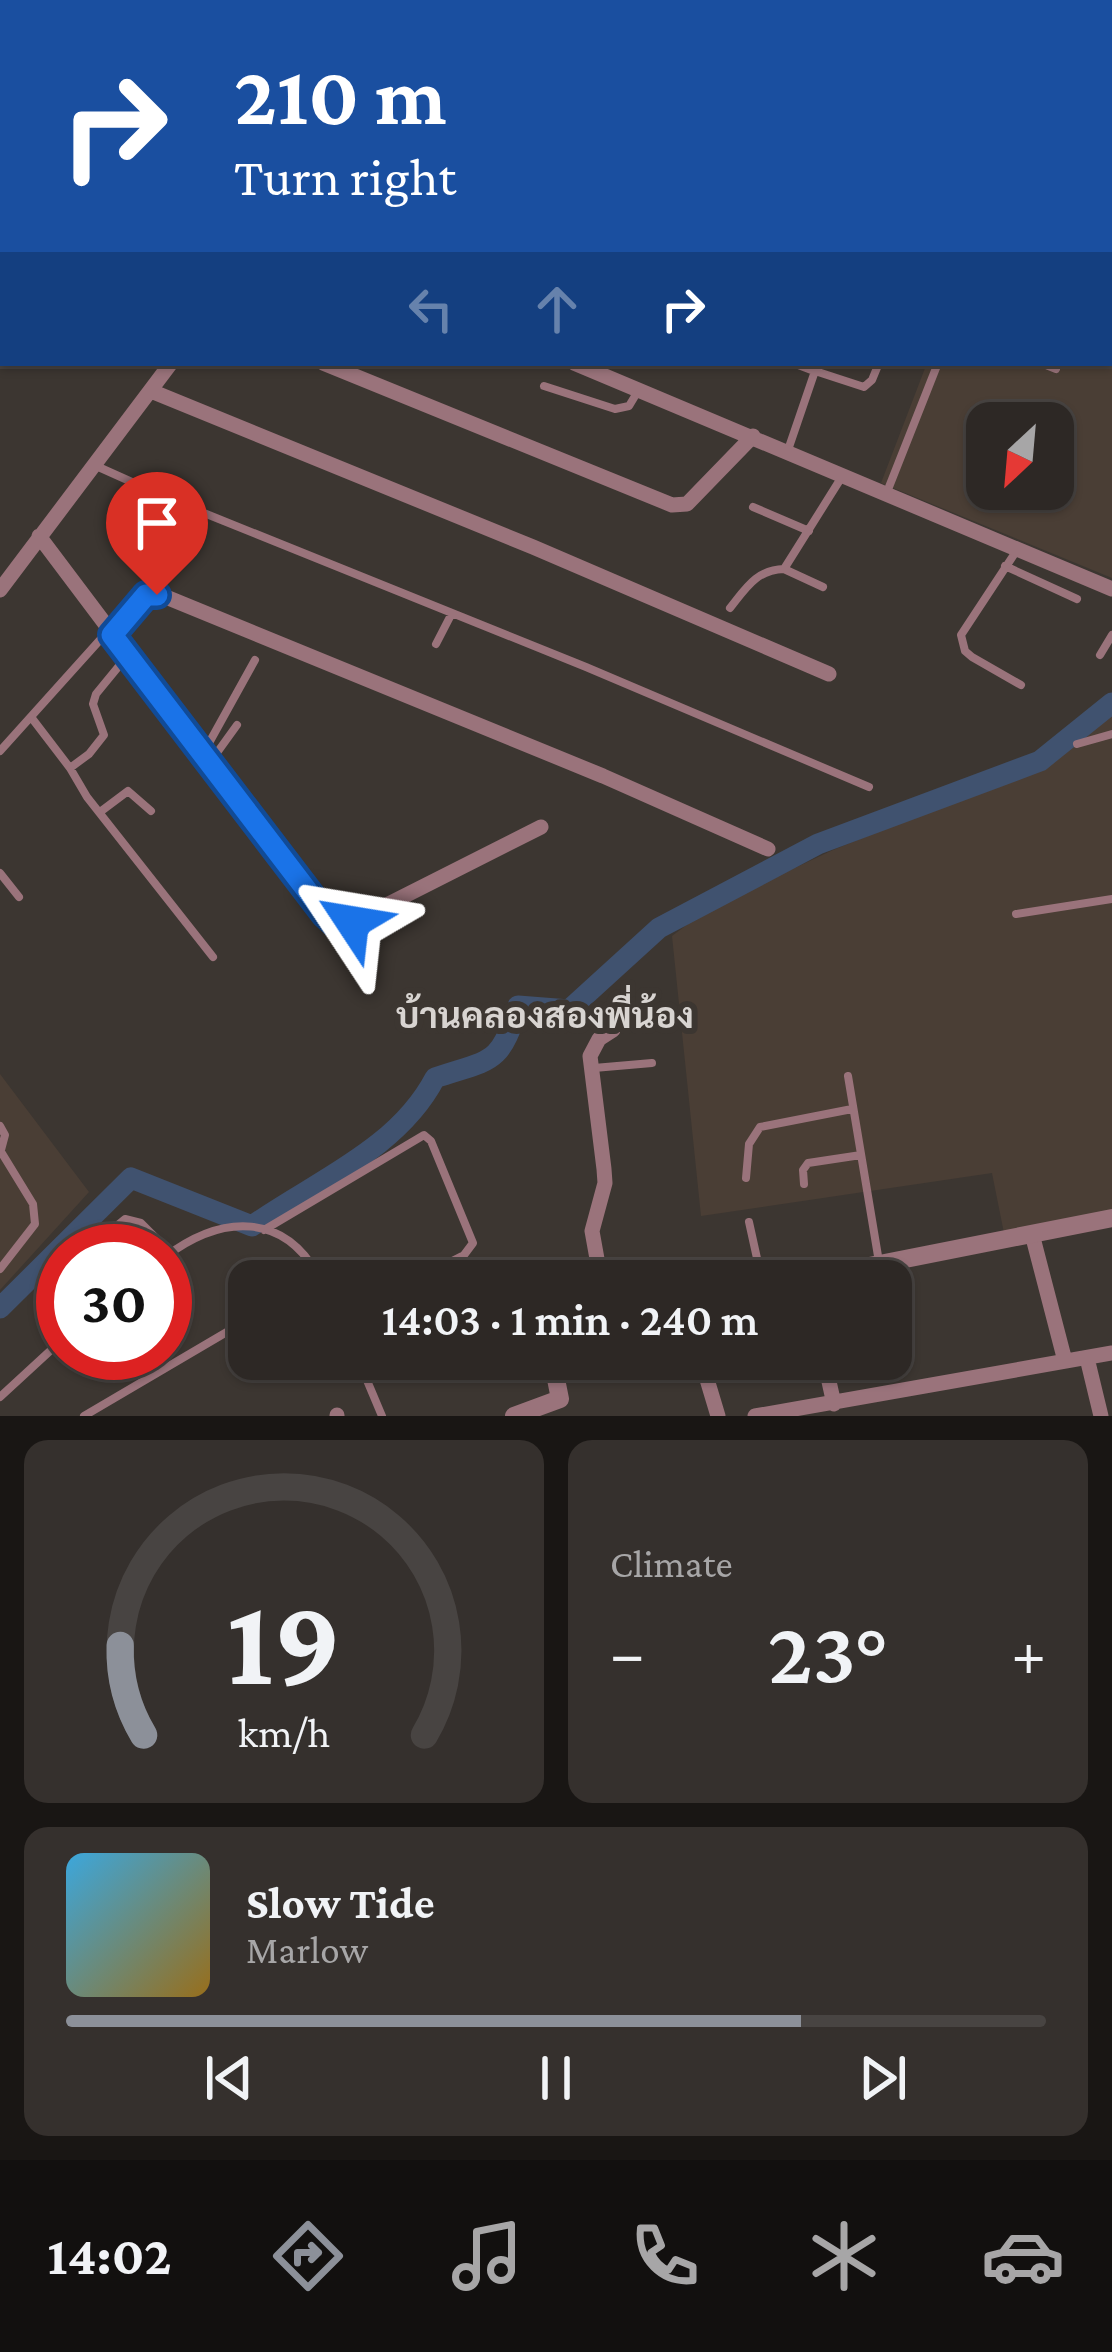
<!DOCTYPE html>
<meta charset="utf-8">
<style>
body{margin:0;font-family:"Crimson Pro",Sarabun,serif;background:#35302d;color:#f1f3f6;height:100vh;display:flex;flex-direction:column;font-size:45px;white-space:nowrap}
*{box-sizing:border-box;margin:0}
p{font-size:39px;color:#a7a6a7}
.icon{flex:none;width:66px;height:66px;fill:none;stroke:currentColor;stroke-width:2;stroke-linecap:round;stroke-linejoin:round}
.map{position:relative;height:1416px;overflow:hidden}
.side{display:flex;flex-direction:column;gap:24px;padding:24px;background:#191614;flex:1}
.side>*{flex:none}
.top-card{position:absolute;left:0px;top:0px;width:1113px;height:366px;box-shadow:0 3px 9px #0004,0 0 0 3px #484442;background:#1a4fa0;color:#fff;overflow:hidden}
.needle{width:78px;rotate:206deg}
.fabs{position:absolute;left:966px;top:402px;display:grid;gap:24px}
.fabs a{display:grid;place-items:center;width:108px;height:108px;border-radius:24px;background:#2d2825;box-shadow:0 3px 9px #0004,0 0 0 3px #484442;font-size:60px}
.speed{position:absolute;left:36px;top:1224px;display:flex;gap:24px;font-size:60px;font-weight:700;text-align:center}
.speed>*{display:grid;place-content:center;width:156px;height:156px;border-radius:50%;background:#2d2825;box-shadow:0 3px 9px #0004,0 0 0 3px #484442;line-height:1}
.speed .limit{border:18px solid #d22;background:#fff;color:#111}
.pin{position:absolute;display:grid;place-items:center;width:102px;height:102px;color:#fff;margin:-123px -51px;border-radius:50% 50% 50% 0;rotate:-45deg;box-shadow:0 0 12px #0007}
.pin .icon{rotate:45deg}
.me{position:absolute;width:132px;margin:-66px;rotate:303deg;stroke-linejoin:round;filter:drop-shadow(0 0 9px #0008)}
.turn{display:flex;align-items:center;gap:42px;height:252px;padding:0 36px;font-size:54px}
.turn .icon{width:156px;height:156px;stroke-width:2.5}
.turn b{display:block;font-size:84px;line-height:102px}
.lanes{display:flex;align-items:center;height:114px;padding:0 36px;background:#0003;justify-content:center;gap:60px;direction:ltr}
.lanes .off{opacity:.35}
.big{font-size:90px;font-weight:600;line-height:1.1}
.side .card{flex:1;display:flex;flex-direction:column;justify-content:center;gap:18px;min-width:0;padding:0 42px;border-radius:24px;background:#35302d}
.side .dial{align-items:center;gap:0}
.dial svg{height:312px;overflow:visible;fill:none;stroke:#484442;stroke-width:7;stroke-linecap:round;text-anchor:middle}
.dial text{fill:#f1f3f6;stroke:none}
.song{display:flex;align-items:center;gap:36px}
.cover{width:144px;height:144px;border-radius:18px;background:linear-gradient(135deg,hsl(200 70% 55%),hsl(40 70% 35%))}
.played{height:12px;border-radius:6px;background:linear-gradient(90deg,#8c9099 75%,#484442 75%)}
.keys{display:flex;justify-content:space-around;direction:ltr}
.heat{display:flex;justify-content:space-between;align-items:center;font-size:66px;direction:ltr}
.side .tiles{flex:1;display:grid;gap:24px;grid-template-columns:1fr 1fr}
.card:last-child{grid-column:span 2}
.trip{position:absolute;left:228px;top:1260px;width:684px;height:120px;border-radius:24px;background:#2d2825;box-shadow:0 3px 9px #0004,0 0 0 3px #484442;font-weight:600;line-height:120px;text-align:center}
.menu{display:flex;height:192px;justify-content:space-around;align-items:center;background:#12100f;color:#a7a6a7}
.menu .icon{width:84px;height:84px}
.menu .on{color:#8c9099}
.menu b{font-size:54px;color:#f1f3f6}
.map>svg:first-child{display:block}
.built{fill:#4a3e35;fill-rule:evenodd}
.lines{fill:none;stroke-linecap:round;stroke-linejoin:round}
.river{stroke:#40526f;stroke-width:21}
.service{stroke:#9a737b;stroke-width:8}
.minor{stroke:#9a737b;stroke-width:15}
.tertiary{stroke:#9a737b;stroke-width:18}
.route-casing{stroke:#114b97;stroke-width:30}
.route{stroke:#1a73e8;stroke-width:21}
.labels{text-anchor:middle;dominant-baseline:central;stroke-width:12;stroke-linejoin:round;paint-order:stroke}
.quarter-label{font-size:36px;font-weight:bold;fill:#d8d4d1;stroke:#3c3631}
</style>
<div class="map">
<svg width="1112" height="1416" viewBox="0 0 1112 1416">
<rect width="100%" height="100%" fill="#3c3631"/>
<path class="built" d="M0,0H586L3,3V43Z
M814,0H1112V578L881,483L927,363H1110V3ZM987,423H1053V489H987Z
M1112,704V1211L1004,1233L992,1173L701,1216L672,936L709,908L833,850L998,783L1064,742Z
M0,1074L89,1192L0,1290Z"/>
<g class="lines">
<path class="river" d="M0,1308L131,1178L252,1226C316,1181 398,1149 435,1078C491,1059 500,1066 518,1006L569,1010L659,928L818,844L1040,761L1112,703"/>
<path class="service" d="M193,0L200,3
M498,0L504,3
M89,3L92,0
M282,3L283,0
M568,3L569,0
M1044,3L1045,0
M1110,62L1112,63
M0,102L3,98
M0,258L3,253
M793,363L814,371
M1041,363L1056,369
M544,386L615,409L629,406L638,391
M788,450L815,371L864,387L872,380L879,363
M94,465L183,505
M887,492L938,363
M753,507L809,531
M194,509L586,667L869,787
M1017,550L961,635L965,651L972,657L1021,685
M1005,566L1077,599
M784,569L823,587
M730,608C746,588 756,570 784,569L843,475
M436,644L452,613
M1100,655L1112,635
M31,717L70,768L87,797L213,957
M1077,744L1112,734
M0,751L108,631
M204,752L255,660
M211,761L237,725
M70,768L89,754L104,735L93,704L96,694L128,655
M100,812L128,791L151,811
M0,873L19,897
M1016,914L1112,899
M594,1068L652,1063
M848,1076L879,1262
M0,1126L5,1135L1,1150
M0,1150L33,1204L35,1224L0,1269
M746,1178L749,1144L760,1127L852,1109
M804,1184L803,1170L808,1163L861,1155
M749,1222L762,1281
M264,1230L424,1135L431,1141L473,1243L464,1255L413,1281
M86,1251L125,1219L141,1223L170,1252
M165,1257C222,1214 286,1211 321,1281
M54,1260L63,1272
M358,1359L382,1416
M0,1397L63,1339
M84,1416L237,1326"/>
<path class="minor" d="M323,363L672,505L687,504L753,436
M574,363L1112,589
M151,391L533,547L829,674
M39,536L267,839L337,925L353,922L541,827
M0,590L171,363
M112,635L146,595L166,597L603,776L768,849
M1032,1234L1065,1361
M601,1281L592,1231L605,1183L604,1169L590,1056L599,1039L613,1030
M1087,1358L1101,1416
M665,1359V1360
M824,1359L834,1404
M703,1366L718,1416
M337,1415V1416
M755,1416L1112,1353"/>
<path class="tertiary" d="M794,1281L1112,1218
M514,1416L560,1399L552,1359"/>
</g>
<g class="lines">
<g class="route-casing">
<path id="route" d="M157,595H146L112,635L325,914L337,925L352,922"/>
</g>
<use href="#route" class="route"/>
</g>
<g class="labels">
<g class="quarter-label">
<text x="545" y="1016">บ้านคลองสองพี่น้อง</text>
</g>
</g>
</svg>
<div class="fabs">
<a><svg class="needle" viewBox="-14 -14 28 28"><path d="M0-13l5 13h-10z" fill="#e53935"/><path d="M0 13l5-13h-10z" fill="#a7a6a7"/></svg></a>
</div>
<div class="speed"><div class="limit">30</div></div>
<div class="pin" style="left:157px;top:595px;background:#d93025"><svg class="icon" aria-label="arrive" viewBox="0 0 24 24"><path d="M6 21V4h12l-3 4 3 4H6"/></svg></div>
<svg class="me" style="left:352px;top:922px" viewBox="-20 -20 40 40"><path d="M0-17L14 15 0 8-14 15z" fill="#1a73e8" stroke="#fff" stroke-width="4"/></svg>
<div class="trip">14:03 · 1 min · 240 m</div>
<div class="top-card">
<div class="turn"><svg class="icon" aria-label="right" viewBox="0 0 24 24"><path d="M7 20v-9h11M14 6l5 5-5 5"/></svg><div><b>210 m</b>Turn right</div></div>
<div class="lanes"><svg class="icon off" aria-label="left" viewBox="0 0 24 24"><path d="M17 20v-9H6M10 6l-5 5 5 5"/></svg><svg class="icon off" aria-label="ahead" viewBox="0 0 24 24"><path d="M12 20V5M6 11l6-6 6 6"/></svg><svg class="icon" aria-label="right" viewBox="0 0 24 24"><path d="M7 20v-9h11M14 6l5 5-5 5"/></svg></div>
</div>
</div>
<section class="side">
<div class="tiles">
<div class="card dial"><svg viewBox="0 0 100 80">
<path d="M14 69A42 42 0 1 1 86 69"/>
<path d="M14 69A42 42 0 0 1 8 46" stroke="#8c9099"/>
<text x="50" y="56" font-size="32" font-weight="700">19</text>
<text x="50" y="72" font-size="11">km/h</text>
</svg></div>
<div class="card"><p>Climate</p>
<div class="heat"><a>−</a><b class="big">23°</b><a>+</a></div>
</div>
<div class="card">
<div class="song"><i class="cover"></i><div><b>Slow Tide</b><p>Marlow</p></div></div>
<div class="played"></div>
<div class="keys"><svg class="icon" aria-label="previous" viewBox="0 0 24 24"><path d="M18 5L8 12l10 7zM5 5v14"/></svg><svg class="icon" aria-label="pause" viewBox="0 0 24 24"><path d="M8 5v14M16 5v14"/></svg><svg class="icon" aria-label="next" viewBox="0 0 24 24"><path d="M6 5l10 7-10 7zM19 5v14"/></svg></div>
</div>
</div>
</section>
<nav class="menu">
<b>14:02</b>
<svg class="icon on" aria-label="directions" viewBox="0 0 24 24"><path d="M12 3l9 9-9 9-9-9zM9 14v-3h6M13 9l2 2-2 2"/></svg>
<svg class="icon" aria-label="music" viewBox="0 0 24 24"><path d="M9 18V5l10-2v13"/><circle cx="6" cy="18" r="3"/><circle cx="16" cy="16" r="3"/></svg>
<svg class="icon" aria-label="phone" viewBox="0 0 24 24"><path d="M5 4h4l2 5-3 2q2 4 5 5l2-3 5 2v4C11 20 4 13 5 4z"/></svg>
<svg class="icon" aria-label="climate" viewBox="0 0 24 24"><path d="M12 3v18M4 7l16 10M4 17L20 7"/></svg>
<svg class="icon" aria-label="car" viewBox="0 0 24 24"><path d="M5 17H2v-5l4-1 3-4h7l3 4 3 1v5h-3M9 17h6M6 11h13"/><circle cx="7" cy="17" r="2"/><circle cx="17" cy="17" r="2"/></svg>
</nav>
